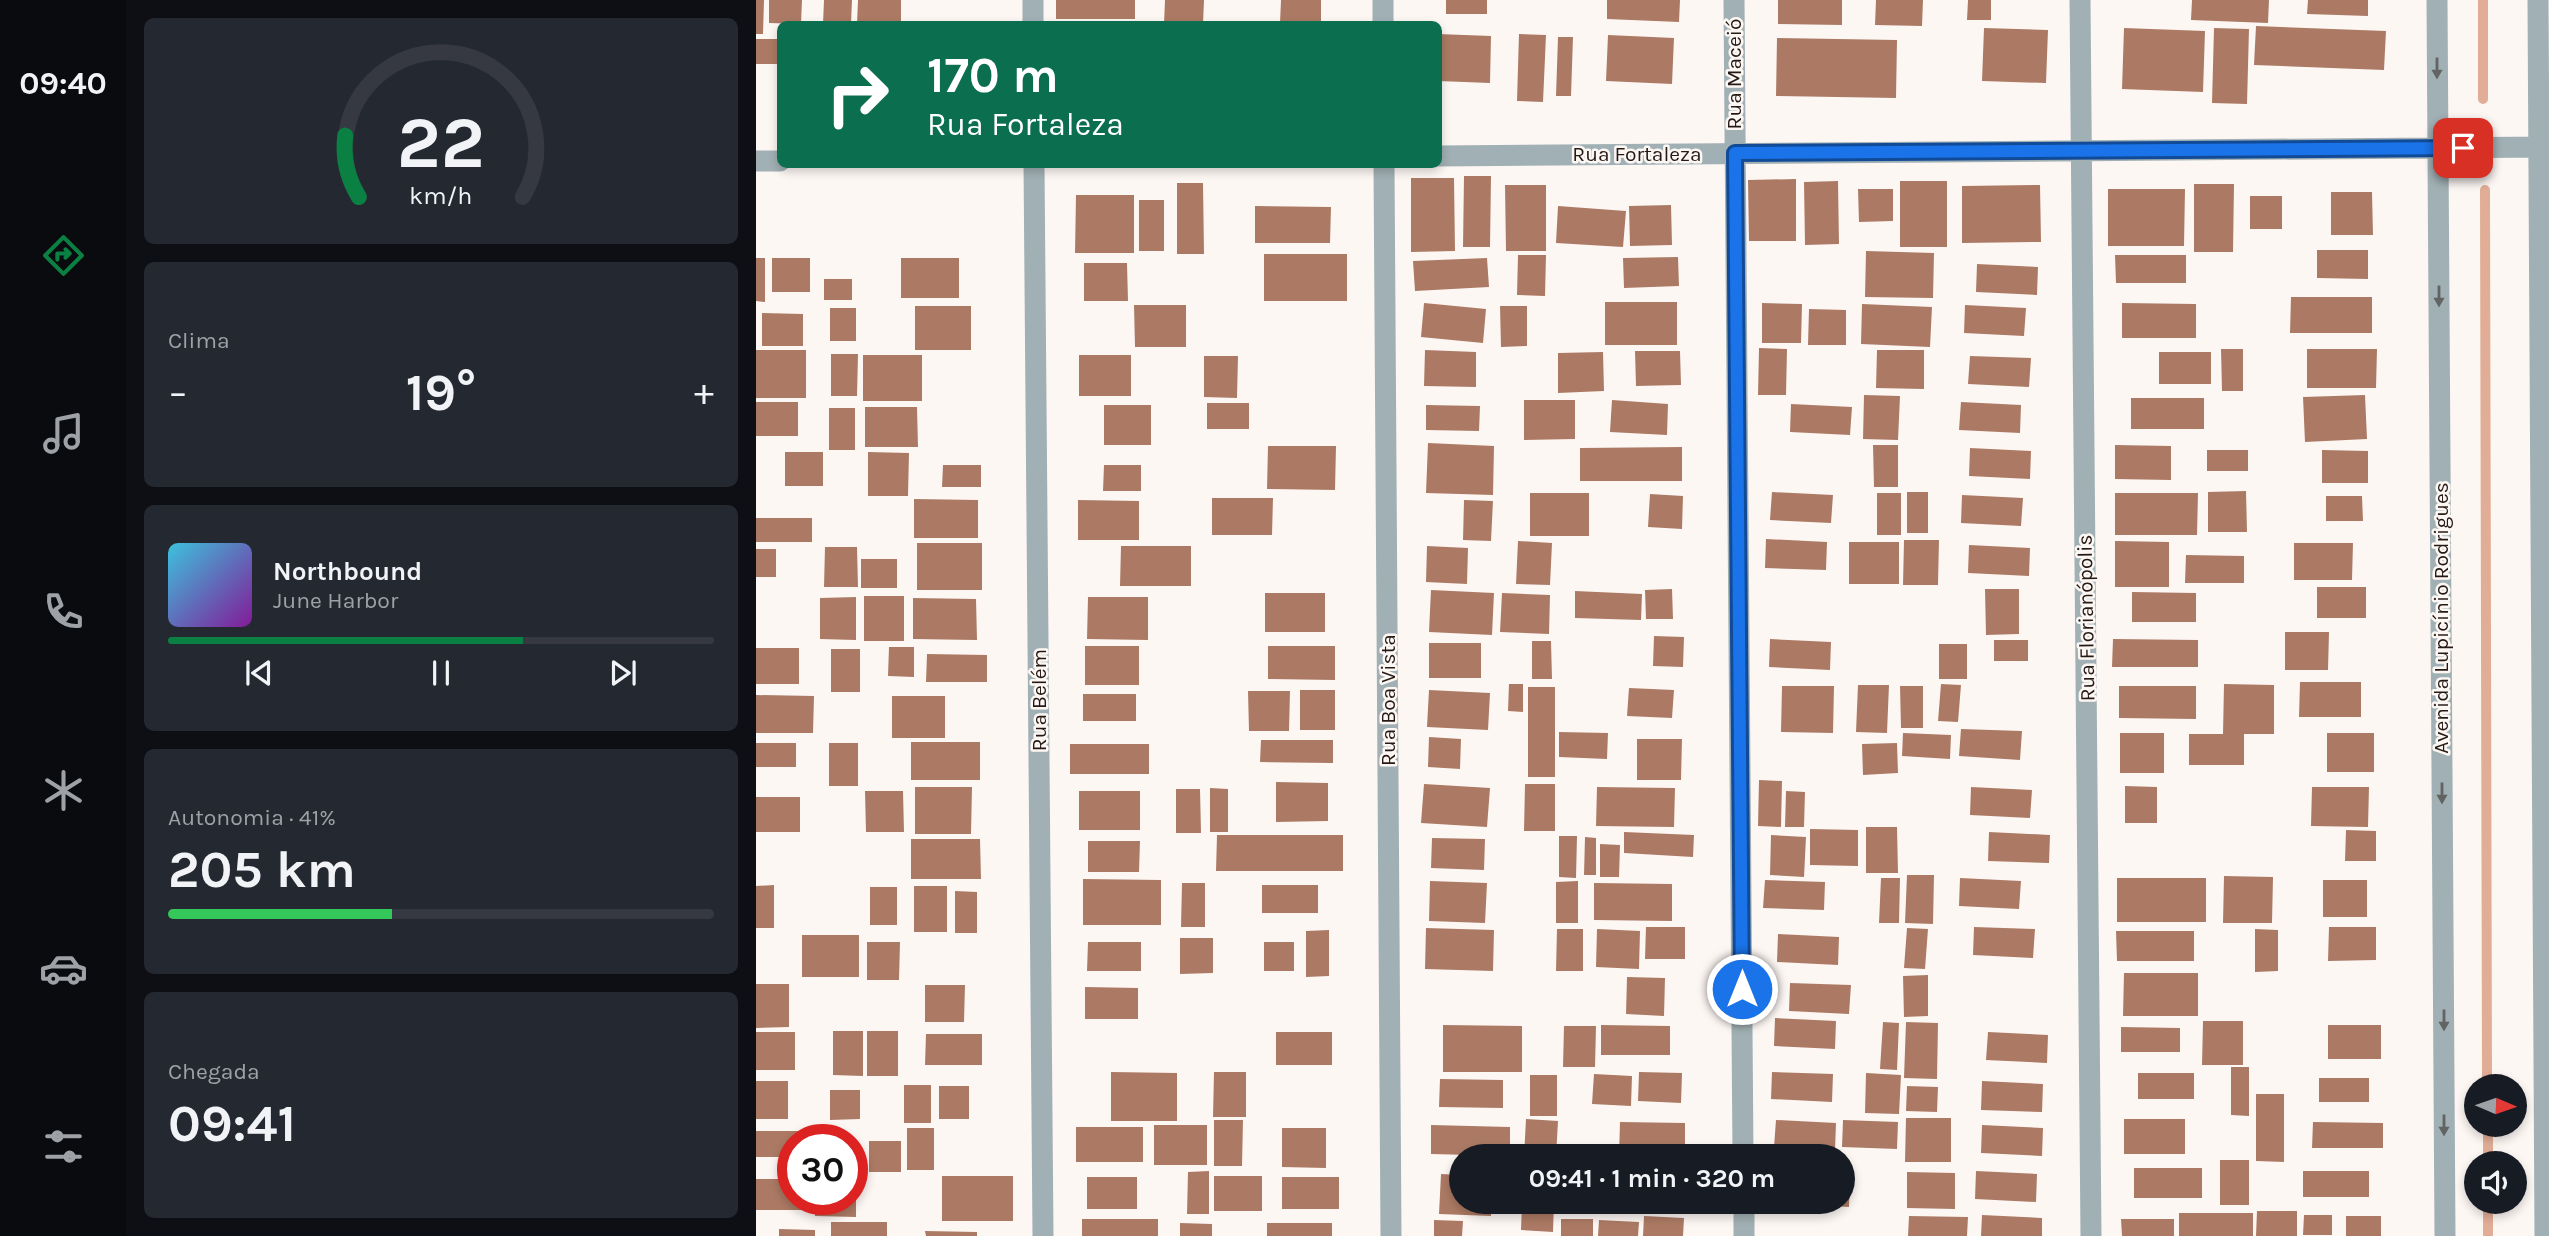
<!DOCTYPE html>
<html lang="pt">
<meta charset="utf-8">
<style>
body{margin:0;font-family:Karla,sans-serif;background:#242831;color:#f1f3f6;height:100vh;display:flex;flex-direction:column;font-size:26px;white-space:nowrap}
*{box-sizing:border-box;margin:0}
p{font-size:23px;color:#9ea1a6}
.icon{flex:none;width:38px;height:38px;fill:none;stroke:currentColor;stroke-width:2;stroke-linecap:round;stroke-linejoin:round}
.map{position:relative;flex:1;overflow:hidden}
.details{display:flex;flex-direction:column;gap:18px;padding:18px;background:#0d0f14;width:630px}
.details>*{flex:none}
.guide{position:absolute;left:21px;top:21px;width:665px;height:147px;border-radius:10px;box-shadow:0 4px 10px #0003;background:#0b6e4f;color:#fff;overflow:hidden}
.needle{width:46px;rotate:92deg}
.fabs{position:absolute;left:1708px;top:1074px;display:grid;gap:14px}
.fabs a{display:grid;place-items:center;width:63px;height:63px;border-radius:50%;background:#171b24;box-shadow:0 4px 10px #0003;font-size:35px}
.speed{position:absolute;left:21px;top:1124px;display:flex;gap:14px;font-size:35px;font-weight:700;text-align:center}
.speed>*{display:grid;place-content:center;width:91px;height:91px;border-radius:50%;background:#171b24;box-shadow:0 4px 10px #0003;line-height:1}
.speed .limit{border:10px solid #d22;background:#fff;color:#111}
.pin{position:absolute;display:grid;place-items:center;width:60px;height:60px;color:#fff;margin:-30px;border-radius:14px;box-shadow:0 4px 10px #0006}
.me{position:absolute;width:77px;margin:-38px;rotate:0deg;stroke-linejoin:round;filter:drop-shadow(0 0 5px #0008)}
.turn{display:flex;align-items:center;gap:24px;height:147px;padding:0 35px;font-size:32px}
.turn .icon{width:91px;height:91px;stroke-width:2.5}
.turn b{display:block;font-size:49px;line-height:60px}
.big{font-size:52px;font-weight:700;line-height:1.1}
.details .tile{flex:1;display:flex;flex-direction:column;justify-content:center;gap:10px;min-width:0;padding:0 24px;border-radius:10px;background:#242831}
.details .dial{align-items:center;gap:0}
.dial svg{height:182px;overflow:visible;fill:none;stroke:#363941;stroke-width:7;stroke-linecap:round;text-anchor:middle}
.dial text{fill:#f1f3f6;stroke:none}
.song{display:flex;align-items:center;gap:21px}
.cover{width:84px;height:84px;border-radius:10px;background:linear-gradient(135deg,hsl(190 70% 55%),hsl(290 70% 35%))}
.played{height:7px;border-radius:4px;background:linear-gradient(90deg,#0b8043 65%,#363941 65%)}
.keys{display:flex;justify-content:space-around;direction:ltr}
.heat{display:flex;justify-content:space-between;align-items:center;font-size:38px;direction:ltr}
.charge{height:10px;border-radius:5px;background:linear-gradient(90deg,#34c759 41%,#363941 0)}
.trip{position:absolute;left:693px;top:1144px;width:406px;height:70px;border-radius:35px;background:#171b24;box-shadow:0 4px 10px #0003;font-weight:700;line-height:70px;text-align:center}
main{display:flex;flex:1;min-height:0}
.tab-bar{display:flex;flex-direction:column;width:126px;justify-content:space-around;align-items:center;background:#090b0e;color:#9ea1a6}
.tab-bar .icon{width:49px;height:49px}
.tab-bar .active{color:#0b8043}
.tab-bar b{font-size:32px;color:#f1f3f6}
.map>svg:first-child{display:block}
.lines{fill:none;stroke-linecap:round;stroke-linejoin:round}
.stream{stroke:#e2ad96;stroke-width:10}
.building{fill:#ac7a64}
.minor{stroke:#a1b0b4;stroke-width:21}
.oneway{fill:#626464}
.route-casing{stroke:#114b97;stroke-width:18}
.route{stroke:#1a73e8;stroke-width:12}
.labels{text-anchor:middle;dominant-baseline:central;stroke-width:5;stroke-linejoin:round;paint-order:stroke}
.street-label{font-size:21px;fill:#241915;stroke:#fdf7f4}
</style>
<main>
<nav class="tab-bar">
<b>09:40</b>
<svg class="icon active" aria-label="directions" viewBox="0 0 24 24"><path d="M12 3l9 9-9 9-9-9zM9 14v-3h6M13 9l2 2-2 2"/></svg>
<svg class="icon" aria-label="music" viewBox="0 0 24 24"><path d="M9 18V5l10-2v13"/><circle cx="6" cy="18" r="3"/><circle cx="16" cy="16" r="3"/></svg>
<svg class="icon" aria-label="phone" viewBox="0 0 24 24"><path d="M5 4h4l2 5-3 2q2 4 5 5l2-3 5 2v4C11 20 4 13 5 4z"/></svg>
<svg class="icon" aria-label="climate" viewBox="0 0 24 24"><path d="M12 3v18M4 7l16 10M4 17L20 7"/></svg>
<svg class="icon" aria-label="car" viewBox="0 0 24 24"><path d="M5 17H2v-5l4-1 3-4h7l3 4 3 1v5h-3M9 17h6M6 11h13"/><circle cx="7" cy="17" r="2"/><circle cx="17" cy="17" r="2"/></svg>
<svg class="icon" aria-label="filters" viewBox="0 0 24 24"><path d="M4 7h16M4 17h16"/><circle cx="9" cy="7" r="2"/><circle cx="15" cy="17" r="2"/></svg>
</nav>
<section class="details">
<div class="tile dial"><svg viewBox="0 0 100 80">
<path d="M14 69A42 42 0 1 1 86 69"/>
<path d="M14 69A42 42 0 0 1 8 42" stroke="#0b8043"/>
<text x="50" y="56" font-size="32" font-weight="700">22</text>
<text x="50" y="72" font-size="11">km/h</text>
</svg></div>
<div class="tile"><p>Clima</p>
<div class="heat"><a>−</a><b class="big">19°</b><a>+</a></div>
</div>
<div class="tile">
<div class="song"><i class="cover"></i><div><b>Northbound</b><p>June Harbor</p></div></div>
<div class="played"></div>
<div class="keys"><svg class="icon" aria-label="previous" viewBox="0 0 24 24"><path d="M18 5L8 12l10 7zM5 5v14"/></svg><svg class="icon" aria-label="pause" viewBox="0 0 24 24"><path d="M8 5v14M16 5v14"/></svg><svg class="icon" aria-label="next" viewBox="0 0 24 24"><path d="M6 5l10 7-10 7zM19 5v14"/></svg></div>
</div>
<div class="tile"><p>Autonomia · 41%</p><b class="big">205 km</b><div class="charge"></div></div>
<div class="tile"><p>Chegada</p><b class="big">09:41</b></div>
</section>
<div class="map">
<svg width="1793" height="1236" viewBox="0 0 1793 1236">
<rect width="100%" height="100%" fill="#fdf7f4"/>
<g class="lines">
<path class="stream" d="M1727,0V99
M1729,190L1731,1087
M1732,1125V1164
M1732,1202V1236"/>
</g>
<path class="building" d="M0,0H8L7,34H0Z
M13,0H46L45,24L13,23Z
M68,0H96L95,24H67Z
M102,0H145V24H101Z
M300,0H379V19H300Z
M409,0H448L447,24H408Z
M525,0H565V23H524Z
M690,0H731V14H690Z
M851,0H924L923,22L851,19Z
M1022,0H1086V25L1022,24Z
M1120,0H1167L1166,26L1119,25Z
M1212,0H1235V20H1211Z
M1436,0H1513L1512,23L1435,20Z
M1552,0H1612V16L1551,14Z
M1500,26L1630,31L1628,70L1498,65Z
M1228,28L1292,30L1290,83L1226,81Z
M1368,28L1449,31L1447,92L1366,89Z
M1458,28L1493,29L1491,104L1456,103Z
M682,34L735,36L734,83L682,81Z
M763,34L790,35L787,102L761,101Z
M852,35L918,38L916,84L850,81Z
M802,37H817L815,96H800Z
M1021,38L1141,40L1140,98L1020,96Z
M0,39H24V64H0Z
M708,176H735L734,247H707Z
M655,178H698L699,251L655,252Z
M1040,179V241H993L992,180Z
M1082,181L1083,244L1049,245L1048,182Z
M1144,181H1191V247H1144Z
M421,183H447L448,254H421Z
M1438,184H1478L1477,252H1438Z
M749,185H790V251H750Z
M1284,185L1285,242L1206,243V186Z
M1102,189H1137V221L1103,222Z
M1352,189H1429L1428,246H1352Z
M1575,192H1616L1617,235H1575Z
M320,195H378V253H319Z
M1494,196H1526V229H1494Z
M383,200H408V251H383Z
M915,205L916,245L874,246L873,206Z
M499,206L575,207L574,243H499Z
M802,206L870,211L867,247L800,243Z
M1561,250H1612V279L1561,278Z
M1110,251L1178,253L1177,298L1109,297Z
M508,254H591V301H508Z
M762,255H790L789,296L761,295Z
M1359,255H1430V283H1360Z
M922,257L923,286L868,288L867,258Z
M0,258H9V302L0,301Z
M16,258H54V292H16Z
M145,258H203V298H145Z
M731,258L733,287L659,291L657,261Z
M328,263H371L372,301H328Z
M1221,264L1282,267L1281,295L1220,292Z
M68,279H96V300H68Z
M1535,297H1616V333H1534Z
M849,302H921V345H849Z
M668,303L730,309L727,343L665,337Z
M1006,303L1046,304L1045,343H1006Z
M1366,303L1440,304V338H1366Z
M1106,304L1176,307L1174,347L1105,344Z
M378,305H430V347H379Z
M1209,305L1270,308L1268,336L1208,333Z
M159,306H215V350H159Z
M744,306H771V346L745,347Z
M74,308H100V341H74Z
M1053,309L1090,310V345H1052Z
M6,313L47,314V346H6Z
M1003,348L1031,349L1030,395H1002Z
M1465,349H1487V391H1466Z
M1551,349H1621L1620,388H1551Z
M0,350H50V398H0Z
M669,350L720,352V387L668,386Z
M1121,350H1168V389L1120,388Z
M879,351H924L925,385L880,386Z
M847,352L848,391L802,393V353Z
M1403,352H1455V384H1403Z
M75,354H102L101,396H75Z
M107,355H166V401H107Z
M323,355H375V396H323Z
M448,356H482L481,398L448,397Z
M1214,356L1275,358L1273,387L1212,384Z
M1108,395L1144,396L1142,440L1107,439Z
M1609,395L1611,439L1549,442L1547,397Z
M1375,398H1448V429H1375Z
M768,400H819V439L768,440Z
M856,400L912,404L911,435L854,432Z
M0,402H42V436H0Z
M1205,402L1265,405L1264,433L1203,430Z
M451,403H493V429H451Z
M1035,404L1096,407L1094,435L1034,432Z
M348,405H395V445H348Z
M670,405L724,406L723,431L670,430Z
M109,407H161L162,447H109Z
M73,408H99V450H73Z
M672,443L738,446L737,495L670,493Z
M1117,445H1142V487H1118Z
M1359,445L1415,446V480L1359,479Z
M512,446H580L579,490L511,489Z
M926,447V481H824V448Z
M1214,448L1275,451L1274,479L1213,476Z
M1451,450H1492V471H1451Z
M1566,450L1612,451V483H1566Z
M29,452H67V486H29Z
M112,452L153,453L152,496H112Z
M187,465H225V487H186Z
M348,465H385V491H347Z
M1490,491L1491,532H1452V492Z
M1016,492L1077,495L1075,523L1014,520Z
M1151,492H1172V533H1151Z
M774,493H833V536H774Z
M1121,493H1145V535H1121Z
M1359,493H1442L1441,535H1359Z
M894,494L927,496L926,529L892,527Z
M1206,495L1267,498L1265,526L1205,523Z
M1570,496H1606L1607,521H1570Z
M456,498H517L516,535H456Z
M158,499L222,500V538H158Z
M322,500L383,501V540H322Z
M708,500L737,501L735,541L707,540Z
M0,518H56V542H0Z
M1010,539L1071,542L1070,570L1009,568Z
M1148,540H1183L1182,585H1147Z
M762,541L796,543L794,585L760,584Z
M1359,541L1413,542V587H1359Z
M1093,542H1143V584H1093Z
M161,543H226V590H161Z
M1538,543H1597L1596,580H1538Z
M1213,545L1274,548L1273,576L1212,573Z
M365,546H435V586H364Z
M671,546L712,548L711,584L670,582Z
M69,547H101L102,587H68Z
M0,549H20V577H0Z
M1430,555L1488,556V583H1429Z
M105,559H141V588H105Z
M1561,587H1610V618H1561Z
M916,589L917,619H890L889,590Z
M1229,589H1263V634L1230,635Z
M675,590L738,593L736,635L673,632Z
M819,591L886,594L885,620L819,618Z
M1376,592L1440,593V622H1376Z
M509,593H569V632H509Z
M746,593L794,595L793,634L744,632Z
M108,596H148V641H108Z
M100,597V640L64,639V598Z
M332,597H392V640L331,639Z
M157,598L220,599L221,640L157,639Z
M1529,632H1573L1572,670H1529Z
M898,636L928,637L927,667L897,666Z
M1014,639L1075,642L1074,670L1013,667Z
M1357,639L1442,640V667H1356Z
M1238,640H1272V661H1238Z
M776,641H795L796,679H776Z
M673,643H725V678H673Z
M1183,644H1211V679H1183Z
M329,646H383V685H329Z
M512,646H579V680L512,679Z
M133,647H158V677L132,676Z
M0,648H43V684H0Z
M75,649H104V692H75Z
M171,654L231,655V682H170Z
M1544,682H1605V717H1543Z
M753,684H767V712L752,711Z
M1185,684L1205,685L1202,722L1182,721Z
M1468,684L1518,685V734H1488V765H1433V734H1467Z
M1102,685H1133L1131,733L1100,732Z
M1026,686H1078L1077,733L1025,732Z
M1144,686H1167V728H1145Z
M1363,686H1440V719L1363,718Z
M772,687H799V777H772Z
M873,688L918,690L916,718L871,716Z
M544,690H579V730H544Z
M673,690L734,693L732,730L671,727Z
M492,691H534L533,731H493Z
M327,694H380V721H327Z
M0,695L58,696L57,733H0Z
M136,696H189V738H136Z
M1205,729L1266,731L1264,760L1203,756Z
M803,732L852,733L851,759L803,757Z
M1147,733L1195,735L1194,759L1146,756Z
M1364,733H1408V773H1364Z
M1571,733H1618V772H1571Z
M673,737L705,739L704,769L672,767Z
M881,739H926L925,780H881Z
M505,740H577V763L504,762Z
M155,742H224V780H155Z
M0,743H40V767H0Z
M73,743H102V786H73Z
M1141,743L1142,773L1107,775L1106,744Z
M314,744H393V774H314Z
M1003,780L1026,781L1025,827L1002,826Z
M520,782L572,783V821L520,822Z
M668,784L734,788L731,827L665,823Z
M769,784H799V831H768Z
M1369,786L1401,787V823H1369Z
M159,787H216L215,834H159Z
M841,787L919,788L918,827L840,826Z
M1215,787L1276,790L1274,818L1214,815Z
M1556,787H1613L1612,827L1555,826Z
M454,788L472,789V832H454Z
M420,789H444L445,833H420Z
M109,791H147L148,832H110Z
M323,791H384V830H323Z
M1030,791L1049,792L1048,827H1029Z
M0,797H44V832H0Z
M1110,827H1141L1142,873H1110Z
M1054,829L1102,830V866L1054,865Z
M1590,830L1620,831V861H1589Z
M868,832L938,835L937,857L868,853Z
M1233,832L1294,835L1293,863L1232,861Z
M461,835H587V871H460Z
M1015,835L1050,837L1048,877L1014,875Z
M803,836H821L820,878L803,877Z
M829,837L840,838V875H828Z
M676,838L729,839L728,870L675,868Z
M155,839H224L225,879H155Z
M332,841H384L383,872H332Z
M844,844L864,845L863,877H844Z
M1151,875H1178L1177,924L1149,923Z
M1468,876L1517,877L1516,923H1467Z
M1125,878H1144L1143,923H1123Z
M1204,878L1265,881L1263,909L1203,906Z
M1361,878H1450V922H1361Z
M327,879L405,880V925H327Z
M1009,880L1069,882L1068,910L1007,908Z
M1567,880H1611V917H1567Z
M674,881L731,883L729,923L673,921Z
M822,881V923H800V882Z
M426,883H449V927H425Z
M838,883L916,884V921L838,920Z
M18,885V928H0V886Z
M506,885H562V913H506Z
M158,886H191V932H158Z
M114,887H141V925H114Z
M199,891L221,892V933H199Z
M890,927H929V959H889Z
M1218,927L1279,929L1277,958L1217,955Z
M1573,927H1620V960L1572,961Z
M670,928L738,930L737,971L669,969Z
M1151,928L1172,929L1169,969L1148,968Z
M801,929H827V971H800Z
M841,929L884,931L883,969L840,967Z
M1499,929L1522,930V971L1499,972Z
M573,930V976L550,977V931Z
M1360,931H1438V961H1361Z
M1022,934L1083,937L1082,965L1021,962Z
M46,935H103V977H46Z
M424,938H457V973L424,974Z
M111,942H144L143,980H111Z
M332,942H385V971H331Z
M508,942H538V971H508Z
M1368,973H1442V1016H1367Z
M1172,975V1016L1148,1017L1147,976Z
M871,977L909,978L908,1016L870,1014Z
M1034,983L1095,985L1093,1014L1033,1011Z
M0,984H33V1027L0,1028Z
M169,985H209L208,1022H169Z
M329,987L382,988V1019H329Z
M1019,1018L1080,1021L1079,1049L1018,1046Z
M1447,1021H1487V1065H1446Z
M1127,1022L1143,1023L1141,1070L1124,1069Z
M1150,1022L1182,1023L1181,1079L1148,1078Z
M687,1025L766,1026V1072H687Z
M845,1025L914,1026V1055H845Z
M1572,1025H1625V1059H1572Z
M808,1026H840L839,1067H807Z
M1365,1027L1424,1028V1052H1365Z
M77,1031H107V1076L77,1075Z
M111,1031H142V1076H111Z
M0,1032H39V1070H0Z
M520,1032H576V1065H520Z
M1232,1032L1292,1035L1291,1063L1230,1060Z
M170,1034H226V1065H169Z
M1475,1067H1493V1116L1475,1115Z
M355,1072L421,1073V1121H355Z
M458,1072H490V1117H457Z
M883,1072L926,1073L925,1103L882,1101Z
M1016,1072L1077,1074L1076,1102L1015,1099Z
M1110,1073L1145,1075L1143,1114L1109,1113Z
M1382,1073H1438V1099H1382Z
M838,1074L876,1076L875,1106L836,1104Z
M774,1075H801V1116H774Z
M1563,1078H1613V1102H1563Z
M684,1079L747,1080V1108L683,1107Z
M0,1081H32V1119H0Z
M1226,1081L1287,1084L1286,1112L1225,1110Z
M148,1085H175V1123H148Z
M183,1086H213V1119H183Z
M1151,1086L1182,1087L1181,1112L1150,1111Z
M74,1090H104V1119L74,1120Z
M1500,1094H1528V1162L1500,1161Z
M1150,1118H1195V1162H1149Z
M770,1119L802,1121L800,1157H768Z
M1368,1119H1429V1154H1368Z
M458,1120H487L486,1166H458Z
M1020,1120L1080,1123L1079,1150L1018,1147Z
M1087,1120L1142,1122L1141,1149L1086,1147Z
M864,1122L929,1123V1157H863Z
M1557,1122L1627,1123V1148H1556Z
M398,1125H451V1165H398Z
M675,1125L754,1127V1156L675,1154Z
M1226,1125L1287,1128L1286,1156L1225,1153Z
M320,1127H387V1162H320Z
M151,1128H178V1170H151Z
M526,1128H570V1168L526,1167Z
M0,1131H49V1139H37V1157H0Z
M113,1141H145V1172H113Z
M1464,1160H1493V1205H1464Z
M1378,1168H1446V1198H1378Z
M453,1171V1214H431L432,1172Z
M1220,1171L1281,1174L1280,1202L1219,1199Z
M1547,1171H1613V1197H1547Z
M1151,1172L1199,1173V1209L1151,1208Z
M685,1174L705,1175V1202H735V1216L683,1214Z
M186,1176H257V1221H186Z
M458,1176H506V1211H458Z
M331,1177H381V1209H331Z
M526,1177H583V1209H526Z
M0,1179H37V1199H47V1210H0Z
M1087,1179H1094L1093,1207L1036,1204V1202H1087Z
M96,1181H100V1217L59,1216V1199H96Z
M766,1202H798L797,1232L765,1230Z
M1501,1211H1541V1236H1500Z
M1423,1213H1497V1236H1423Z
M1226,1215L1286,1218V1236H1225Z
M1548,1215H1576V1235H1547Z
M888,1216L928,1218L927,1236H887Z
M1153,1216L1212,1217L1211,1236H1152Z
M1590,1216H1625V1236H1590Z
M326,1219H402V1236H326Z
M805,1219H837V1236H805Z
M1365,1219H1418V1236H1366Z
M678,1220L707,1221L706,1236H678Z
M843,1220L883,1222L882,1236H842Z
M75,1222H131V1236H75Z
M424,1223L456,1224V1236H424Z
M511,1223H576V1236H511Z
M23,1229L59,1230V1236H23Z
M169,1231L221,1232V1236H170Z"/>
<g class="lines">
<path class="minor" d="M277,0V24
M627,0V24
M978,0L987,1157
M1324,0L1335,1236
M1681,0L1689,1236
M1782,0L1789,1236
M682,156L1793,147
M0,161H24
M278,164L287,1236
M628,164L635,1236
M988,1202V1236"/>
</g>
<defs><path id="oneway-solid" d="M-6-.8H1V-3.2L6.5 0L1 3.2V.8H-6Z" transform="scale(1.75)"/></defs>
<g class="oneway">
<use href="#oneway-solid" transform="translate(1681 68) rotate(90)"/>
<use href="#oneway-solid" transform="translate(1683 296) rotate(90)"/>
<use href="#oneway-solid" transform="translate(1686 793) rotate(90)"/>
<use href="#oneway-solid" transform="translate(1688 1020) rotate(90)"/>
<use href="#oneway-solid" transform="translate(1688 1125) rotate(90)"/>
</g>
<g class="lines">
<g class="route-casing">
<path id="route" d="M986,989L979,153L1707,148"/>
</g>
<use href="#route" class="route"/>
</g>
<g class="labels">
<g class="street-label">
<text transform="translate(978 74) rotate(-90)">Rua Maceió</text>
<text x="881" y="154">Rua Fortaleza</text>
<text transform="translate(1330 618) rotate(-91)">Rua Florianópolis</text>
<text transform="translate(1685 618) rotate(-90)">Avenida Lupicínio Rodrigues</text>
<text transform="translate(283 700) rotate(-90)">Rua Belém</text>
<text transform="translate(632 700) rotate(-90)">Rua Boa Vista</text>
</g>
</g>
</svg>
<div class="fabs">
<a><svg class="needle" viewBox="-14 -14 28 28"><path d="M0-13l5 13h-10z" fill="#e53935"/><path d="M0 13l5-13h-10z" fill="#9ea1a6"/></svg></a>
<a><svg class="icon" aria-label="sound" viewBox="0 0 24 24"><path d="M4 9h4l5-4v14l-5-4H4zM17 9q2 3 0 6"/></svg></a>
</div>
<div class="speed"><div class="limit">30</div></div>
<div class="pin" style="left:1707px;top:148px;background:#d93025"><svg class="icon" aria-label="arrive" viewBox="0 0 24 24"><path d="M6 21V4h12l-3 4 3 4H6"/></svg></div>
<svg class="me" style="left:986px;top:989px" viewBox="-20 -20 40 40"><circle r="17" fill="#1a73e8" stroke="#fff" stroke-width="3"/><path d="M0-11L8 9 0 5-8 9z" fill="#fff"/></svg>
<div class="trip">09:41 · 1 min · 320 m</div>
<div class="guide">
<div class="turn"><svg class="icon" aria-label="right" viewBox="0 0 24 24"><path d="M7 20v-9h11M14 6l5 5-5 5"/></svg><div><b>170 m</b>Rua Fortaleza</div></div>
</div>
</div>
</main>
